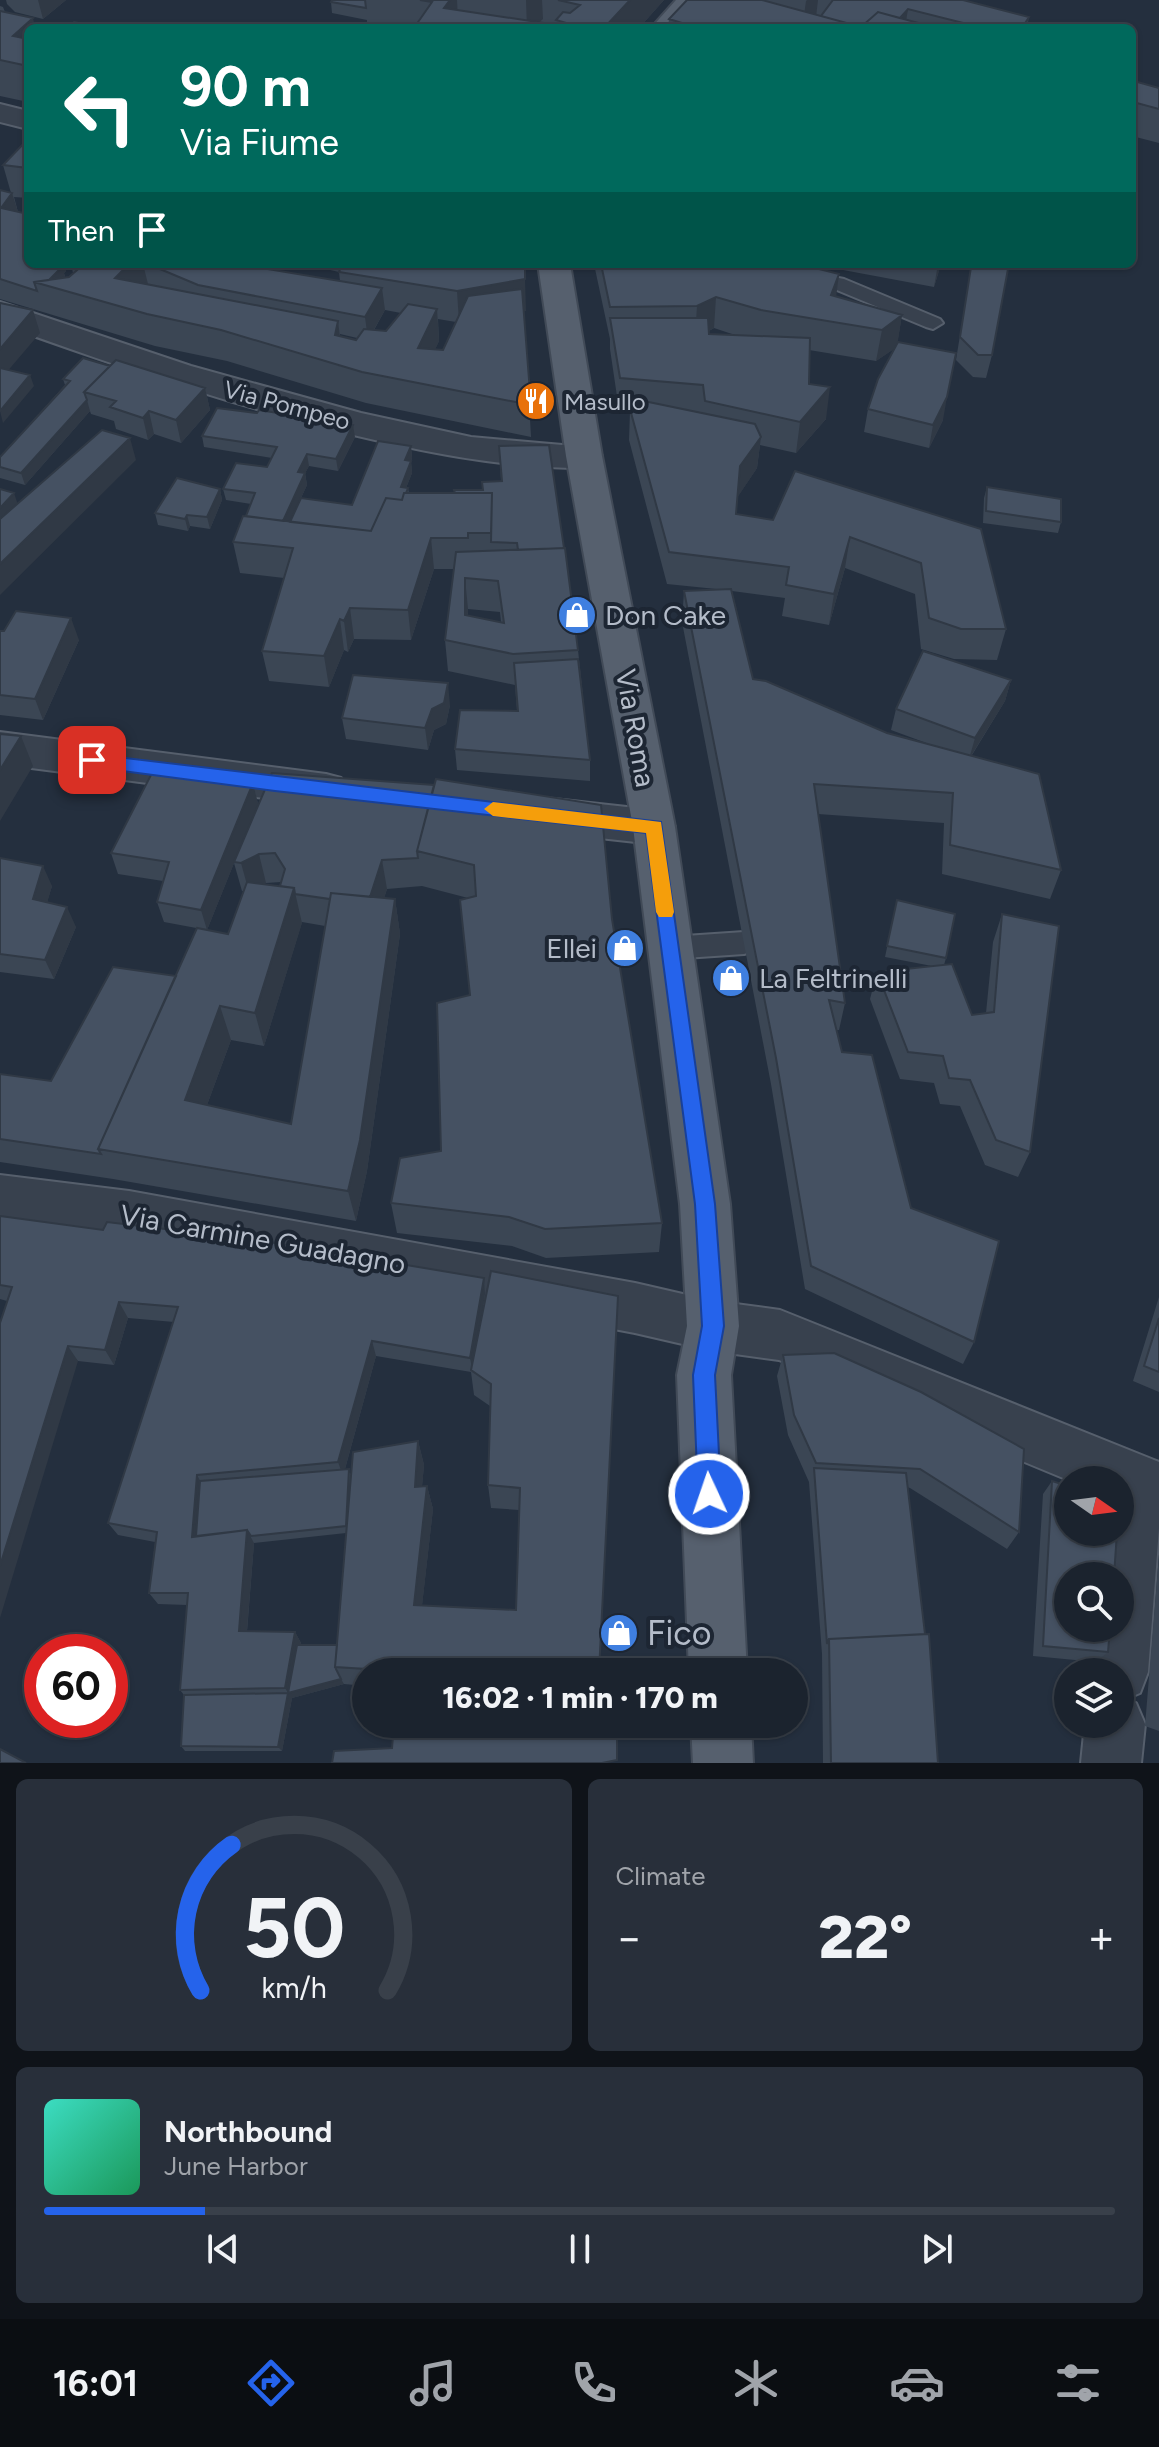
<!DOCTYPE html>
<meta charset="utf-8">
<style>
body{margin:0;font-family:Figtree,sans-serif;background:#282f3a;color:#f1f3f6;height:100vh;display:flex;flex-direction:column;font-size:30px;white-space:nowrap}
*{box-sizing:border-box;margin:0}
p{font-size:26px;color:#a0a4aa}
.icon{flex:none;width:44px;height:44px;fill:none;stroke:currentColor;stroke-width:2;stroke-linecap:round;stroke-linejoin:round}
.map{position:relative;height:1763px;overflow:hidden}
.side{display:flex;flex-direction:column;gap:16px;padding:16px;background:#0f1319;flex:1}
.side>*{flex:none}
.banner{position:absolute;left:24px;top:24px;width:1112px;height:244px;border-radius:12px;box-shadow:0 2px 6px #0004,0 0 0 2px #39404a;background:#00695c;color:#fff;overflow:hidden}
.needle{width:52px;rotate:104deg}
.controls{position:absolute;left:1054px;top:1466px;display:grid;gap:16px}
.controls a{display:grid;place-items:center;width:80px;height:80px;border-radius:50%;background:#1b232e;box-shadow:0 2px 6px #0004,0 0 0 2px #39404a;font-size:40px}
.speed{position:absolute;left:24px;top:1634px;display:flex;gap:16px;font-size:40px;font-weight:700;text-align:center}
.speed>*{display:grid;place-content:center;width:104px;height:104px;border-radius:50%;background:#1b232e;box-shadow:0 2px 6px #0004,0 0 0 2px #39404a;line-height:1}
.speed .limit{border:12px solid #d22;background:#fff;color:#111}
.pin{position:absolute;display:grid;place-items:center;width:68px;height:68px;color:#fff;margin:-34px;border-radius:16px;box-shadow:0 4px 12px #0006}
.me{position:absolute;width:88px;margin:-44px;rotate:357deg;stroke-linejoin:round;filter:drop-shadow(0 0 6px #0008)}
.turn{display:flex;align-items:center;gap:28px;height:168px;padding:0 24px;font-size:36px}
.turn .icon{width:104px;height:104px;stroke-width:2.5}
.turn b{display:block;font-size:56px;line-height:68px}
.then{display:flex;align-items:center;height:76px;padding:0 24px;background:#0003;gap:16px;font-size:30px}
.big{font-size:60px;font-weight:800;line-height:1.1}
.side .widget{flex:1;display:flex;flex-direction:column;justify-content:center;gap:12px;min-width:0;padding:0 28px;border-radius:12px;background:#282f3a}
.side .dial{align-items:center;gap:0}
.dial svg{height:208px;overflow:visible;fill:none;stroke:#39404a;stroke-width:7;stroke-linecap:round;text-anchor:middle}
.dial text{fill:#f1f3f6;stroke:none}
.song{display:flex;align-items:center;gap:24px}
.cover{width:96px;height:96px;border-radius:12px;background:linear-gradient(135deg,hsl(170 70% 55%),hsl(150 70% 35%))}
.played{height:8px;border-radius:4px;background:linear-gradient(90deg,#2563eb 15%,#39404a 15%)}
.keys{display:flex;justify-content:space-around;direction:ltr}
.heat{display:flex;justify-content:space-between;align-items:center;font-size:44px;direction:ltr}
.side .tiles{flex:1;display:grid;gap:16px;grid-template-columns:1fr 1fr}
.widget:last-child{grid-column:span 2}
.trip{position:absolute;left:352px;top:1658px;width:456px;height:80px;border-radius:40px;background:#1b232e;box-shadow:0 2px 6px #0004,0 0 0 2px #39404a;font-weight:800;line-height:80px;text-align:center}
.menu{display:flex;height:128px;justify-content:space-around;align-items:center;background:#0b0e12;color:#a0a4aa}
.menu .icon{width:56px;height:56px}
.menu .current{color:#2563eb}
.menu b{font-size:36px;color:#f1f3f6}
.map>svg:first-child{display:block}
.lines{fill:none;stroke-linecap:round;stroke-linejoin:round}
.service-casing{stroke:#565f6c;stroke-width:4}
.minor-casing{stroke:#565f6c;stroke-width:4}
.primary-casing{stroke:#414a57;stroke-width:4}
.service{fill:#38414e;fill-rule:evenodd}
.minor{fill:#38414e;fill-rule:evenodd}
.primary{fill:#56606e;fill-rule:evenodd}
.wall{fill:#3b4654;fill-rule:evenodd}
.shaded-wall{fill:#303945}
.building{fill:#455162;stroke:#303945;stroke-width:2;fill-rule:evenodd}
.route{fill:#2563eb;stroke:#184099;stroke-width:2}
.slow{fill:#f59e0b}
.labels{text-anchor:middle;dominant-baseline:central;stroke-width:8;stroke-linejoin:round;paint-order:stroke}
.far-poi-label{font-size:24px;fill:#b4bcc9;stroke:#1d2633;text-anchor:start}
.far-street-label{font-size:24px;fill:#b4bcc9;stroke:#1d2633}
.poi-label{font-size:28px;fill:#b4bcc9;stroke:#1d2633;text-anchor:start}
.street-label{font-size:28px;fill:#b4bcc9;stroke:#1d2633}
.near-poi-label{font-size:34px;fill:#b4bcc9;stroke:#1d2633;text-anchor:start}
</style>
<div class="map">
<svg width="1159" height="1763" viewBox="0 0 1159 1763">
<rect width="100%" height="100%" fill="#242f3e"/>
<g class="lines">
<g class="service-casing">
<path id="service" d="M725,264H766L844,279L940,319L943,323L933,329L926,327L832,288L735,270Z
M744,932L753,935L757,943L753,951L744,954L670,959L661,956L657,948L661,940L670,937Z"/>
</g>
<g class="minor-casing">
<path id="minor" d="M0,104L28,111V129L0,122Z
M0,302L191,366L361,413L471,437L597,448L602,456L597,464L584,468C499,468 419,451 337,431C223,402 111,364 0,324Z
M0,732L326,774L341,778L347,790L341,802L326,806L0,764Z
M545,798L654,810L669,815L675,827L669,839L654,844L545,832L530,827L524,815L530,803Z
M0,1175L129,1191L635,1283L713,1301L780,1310L1154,1460L1159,1462V1528L1148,1672L1140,1693L1126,1699L1136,1703L1145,1724L1141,1763H1081L1085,1724H1120V1672H1090L1094,1628H1120V1576H1098L1103,1532H1120V1480H1068L779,1360L713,1351L635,1333L129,1237L0,1221Z"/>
</g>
<g class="primary-casing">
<path id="primary" d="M676,0H705L680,28H651Z
M538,264H570L602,456L675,827L730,1204L739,1326L731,1375L747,1672H689L677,1375L687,1326L680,1204L633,827L566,456Z
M691,1724H751L753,1763H693Z"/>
</g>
<use href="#service" class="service"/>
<use href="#minor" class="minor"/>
<use href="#primary" class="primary"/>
</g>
<path class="wall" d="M6,0H66L43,19L15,12L7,4Z
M332,0H664L639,28H404L367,22V20L332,13L331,2Z
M687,0H963L1029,17L1027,28H668L669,19Z
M0,6L3,7L5,12L28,28V102L0,96Z
M1134,81L1159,88V143L1132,136V88Z
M28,139V198L14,197L18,212L28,264H64L66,271L64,273L65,277H69L73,273L71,264H238L340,281L339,272L304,264H450L526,311H524L531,437L366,403L227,361L155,346L0,299V190L11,193L3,165ZM385,310L401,313L386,331L374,330ZM438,319L456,322L443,350L435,349L439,341ZM340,334L357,338L356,340L340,336Z
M594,264H799L836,296L902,315L897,344L943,420L929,448L864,432L868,409L895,348L876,361L809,350V384L826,419L796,453L760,445L757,468L738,496L736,514L773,520L981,529L1006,629L997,660L954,659L921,649L915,594L845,568L829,625L782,616L785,598L732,591L753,679L887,733L929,744L891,730L896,709L1011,680L1005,701L972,755L1061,870L1050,899L942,874L944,823L818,814L845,1003L839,1030H836L842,1052L911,1208L974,1342L963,1364L805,1289L771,1084L682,622L684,591L716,589L667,584L629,440L630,411L619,410L610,349V339ZM714,328L738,336L709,334V331Z
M811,264H941L934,287Z
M971,267L992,355L986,378L973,377L956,360Z
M110,366L205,388L210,410L181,443L154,434L148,440L116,429L114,421L91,414L90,411L25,485L0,478V457L65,385L63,379Z
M202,436L355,437L338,471L309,466L305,473L307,485L290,522L352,505L411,446L412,458L411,461L412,473L406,488H408L409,493H455L483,490L501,481L499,446L578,650L590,760V781L457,770L455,749L517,711L515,685L448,671L445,640L454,569H434L411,640L354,639L348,652L344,650L329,687L269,681L262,651L284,578L240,573L233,542L251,504L226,500L223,489L267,467L272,458L204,447ZM468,609L500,612L501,622L468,616Z
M987,487L1061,522L1058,533L983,523L984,498Z
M220,489L222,500L210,529L190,526L188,531L158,525L155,513Z
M0,631L79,640L43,720L0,715Z
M450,705L446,724L434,730L428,750L346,739L342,718Z
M272,773L612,919L662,1223L659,1252L546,1258L512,1246L397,1233L391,1203L441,1151L470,995L468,898L422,886L387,889L384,898L395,899L400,934L367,1171L356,1221L113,1179L0,1162V1074L51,1081L228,934L244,891H242L234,863L207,930L164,922L157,902L163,881L118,874L111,853L253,783L258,804L247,832ZM281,882L280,886L264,884L266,883ZM302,922L325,926L291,1124L207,1105L231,1040L264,1046Z
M0,858L52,886L47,902L76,927L54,979L0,972Z
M897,900L946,958L944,965L972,1015L986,1013L993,942L1002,914L1030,1152L1018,1177L985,1165L960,1106L940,1104L934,1083L900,1079L870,999L877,972L932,966L885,957Z
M0,1216L484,1278L485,1294L481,1318L599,1672H366V1686L344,1684L292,1698L282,1751H185L181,1746L184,1695L180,1690L187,1605L158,1604L149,1593L155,1542L118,1535L108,1523L174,1322L128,1318L114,1365L78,1361L7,1301L0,1299ZM376,1356L471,1372L474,1395L490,1406L488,1485L491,1508L519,1510L516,1610L422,1605L433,1509L427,1486H422L424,1465L418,1441L351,1474L345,1469ZM346,1533L337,1645H301V1643L295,1632H247L254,1543Z
M1159,1297V1392L1133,1381Z
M783,1355L1019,1532L1007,1549L910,1488L907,1487L938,1763H823L822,1654L809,1482L788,1435L777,1376Z
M1052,1481L1108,1652L1096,1662L1033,1656L1043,1494Z
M1159,1555V1731L1145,1726Z"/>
<path class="shaded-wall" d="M38,0H66L43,19Z
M450,0H457L458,20L444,8Z
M526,0H542L543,19L533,28H527Z
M630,0H664L639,28H604Z
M807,0H818L816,17L803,22L806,1Z
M908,9L905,28H894Z
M33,18L35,28H28V66L13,36Z
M12,193L19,215L1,208Z
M49,264H64L66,271L64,273L68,290L44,284Z
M129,264H143L148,284L115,278Z
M938,264H941L934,287Z
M839,274L835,306L831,295Z
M525,279L526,311L459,322L457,291Z
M382,288L385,310L368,340L365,317Z
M716,297L714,328L695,338L697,306Z
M437,309L439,341L421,380L418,348Z
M33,310L40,333L0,380V349Z
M902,315L897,347L876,361L882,330Z
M338,321L342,353L339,367L335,335Z
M30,375L34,386L3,423L0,411Z
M830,387L826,419L796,453L800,422Z
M205,388L210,410L181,443L176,420Z
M947,397L943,420L929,448L933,425Z
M87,400L90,411L25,485L21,473Z
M149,411L154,434L148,440L143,418Z
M353,425L355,437L338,471L336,459Z
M761,437L757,468L737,498L740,466Z
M130,438L136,460L0,595V564Z
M411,446L412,458L406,472L405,460Z
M307,454L309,466L300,483L298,472Z
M411,461L412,473L402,498L401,487Z
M305,473L307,485L283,537L281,525Z
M220,489L222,500L210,529L207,517Z
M14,493L18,505L0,524V508Z
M187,515L190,526L188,531L185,519Z
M850,537L845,568L829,625L834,594Z
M431,538L434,569L411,640L408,610Z
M465,578L468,609L467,646L465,615Z
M350,608L354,639L348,652L344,621Z
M71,618L79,640L43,720L35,699Z
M340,619L344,650L329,687L324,656Z
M1011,680L1005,701L969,759L975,738Z
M448,683L450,705L446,724L434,730L428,750L425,728L432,709Z
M21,736L33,766L0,821V770Z
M253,783L258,804L207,930L201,910Z
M259,854L266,883L249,892L241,863Z
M382,860L387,889L373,932L368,904Z
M43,866L52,886L42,920L33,899Z
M294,888L302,923L264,1046L255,1013Z
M395,899L400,934L367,1171L356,1221L348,1191Z
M67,907L76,927L54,979L45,960Z
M220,1006L231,1040L197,1132L185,1100Z
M484,1278L485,1294L473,1373L470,1358Z
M119,1302L128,1318L114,1365L105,1350Z
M372,1341L376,1356L343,1476L338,1462Z
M68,1346L78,1361L0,1618V1566Z
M418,1441L424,1465L420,1509L415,1487Z
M197,1475L204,1488L195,1543L192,1537Z
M427,1486L433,1509L420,1624L414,1605Z
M247,1530L254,1543L246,1642L239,1631Z
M295,1632L301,1643L293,1692L341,1679L344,1684L292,1698L282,1751L278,1747L288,1693L285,1688Z"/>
<path class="building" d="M332,0H365L366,8L331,2Z
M420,0H450L444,8L544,23L541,28H430L416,25L432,2Z
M558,0H630L604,28H583L556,20L563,12L570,13L580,5Z
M687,0H762L861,27L878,12L937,28H769L753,25L750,28H734L730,27L729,28H698L669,19Z
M833,0H963L1029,17L1022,28H983L908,9L900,18L878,12L861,27L821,16Z
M0,11L33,18L13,36L28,39V66L0,60Z
M74,22L102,28H67Z
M1134,81L1159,88V109L1133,102Z
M28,139V168L3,165Z
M0,190L12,193L1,208L28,214V233L24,238L28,240V264H54L62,267L49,280L34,282L37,291L0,279Z
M84,264H129L115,278L338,321L335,335L356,340L364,329L386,331L408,304L437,309L418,348L443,350L468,296L522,289L531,405L362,372L221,330L147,314L34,282L69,277Z
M148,264H238L382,288L365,317L198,285Z
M342,264H450L458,265V264H525V279L457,291L339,272Z
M601,264H799L839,274L831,295L902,315L882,330L761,310L716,297L697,306L610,307Z
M971,267L1008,269L992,355H978L960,337Z
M0,303L33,310L0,349Z
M610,318H708L709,334L810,338L809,384L830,387L800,422L705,401L703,385L620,378Z
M898,342L956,353L947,397L933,425L868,409L878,379Z
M83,358L110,366L84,392L87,400L21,473L0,467V457L70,381L63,379Z
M116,360L205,388L176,420L149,411L143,418L110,407L116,401L84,392Z
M0,368L30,375L0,411Z
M634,399L755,424L761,437L740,466L736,514L773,520L795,471L981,529L1006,629H961L929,618L921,563L850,537L834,594L786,585L789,567L669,552L630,409Z
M217,408L257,413L259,410L353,425L336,459L307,454L298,472L305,473L283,521L246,516L255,493L223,489L236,463L267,467L277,447L202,436Z
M102,430L130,438L0,564V519Z
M378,441L411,446L405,460L411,461L401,487L408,488L406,493H404L402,500L386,498L371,531L290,522L301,498L352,505Z
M549,445L564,548L518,550L517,543L491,542L492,493H455L454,490H483L482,482L502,481L499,446Z
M177,478L220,489L207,517L187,515L185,519L155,513Z
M987,487L1061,499V522L986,511Z
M0,489L14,493L0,508Z
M404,493H492L491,533H468V538H431L408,610L350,608L344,621L340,619L324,656L262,651L293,548L233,542L243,516L371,531L386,498L402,500Z
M565,548L578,650L513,654L445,640L456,552ZM465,578L498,581L504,623L465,615Z
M731,589L753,679L766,681L887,733L1039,774L1061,870L950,845L953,793L814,784L845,1003L829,1000L842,1052L872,1055L911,1208L999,1241L974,1342L811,1266L776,1058L684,591Z
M16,611L71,618L35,699L0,695V631H4Z
M923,651L1011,680L975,738L896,709Z
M578,659L590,760L455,749L460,710L518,711L514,663Z
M353,675L448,683L444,703L432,709L425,728L342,718Z
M0,734L21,736L0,770Z
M154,769L253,783L201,910L157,902L169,862L111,853Z
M272,773L434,785L417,851L418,858L382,860L370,897L331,893L330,899L295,894L294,888L280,886L285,869L275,853L259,854L241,863L234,862Z
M436,779L601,805L612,919L662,1223L545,1229L509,1217L391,1203L400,1158L441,1151L437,1003L470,995L460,900L476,896L474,865L417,851Z
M0,858L43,866L33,899L67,907L45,960L0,954Z
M247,882L294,888L255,1013L220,1006L185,1100L291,1124L331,893L395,899L360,1140L348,1191L98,1149L197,928L228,934Z
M897,900L955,914L946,958L887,946Z
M1002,914L1059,926L1030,1152L996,1140L970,1080L949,1078L943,1056L908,1052L877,972L952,964L972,1015L994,1012Z
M113,967L176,976L98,1149L101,1154L0,1139V1074L51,1081Z
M0,1216L103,1230L107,1222L257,1240L484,1278L470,1358L372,1341L338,1462L197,1475L192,1537L247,1530L239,1631L295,1632L285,1688L180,1690L188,1593H149L157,1532L108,1523L178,1307L119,1302L105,1350L68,1346L0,1566V1323L12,1287L0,1285Z
M491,1271L618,1296L599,1672H398V1671L335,1667L353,1452L418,1441L415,1487L427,1486L414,1605L516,1610L520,1488L488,1485L491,1384L471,1370Z
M1159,1318V1372L1144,1366Z
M834,1353L921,1392L1024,1449L1019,1532L920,1469L816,1463L794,1415L783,1355Z
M814,1468L906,1473L925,1634L829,1639L827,1644Z
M349,1469L346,1526L251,1536L247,1530L196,1536L200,1481Z
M1052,1481L1068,1486V1532H1117L1114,1576H1068V1628H1110L1108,1652L1043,1646Z
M929,1634L938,1763H831L829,1639Z
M297,1645H337L335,1667L341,1679L288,1693Z
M288,1693L278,1747L181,1746L184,1695Z
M394,1724H617V1760L602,1763H332L334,1751L392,1748Z
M0,1749L26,1763H0Z"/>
<path class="route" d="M92,754L661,822L715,1204L724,1326L715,1375L721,1494L718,1502L709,1505L701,1502L698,1494L693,1375L702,1326L695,1204L646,833L275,791L92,767L83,760Z"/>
<path class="slow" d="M493,802L661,822L674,912L672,917H659L656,912L646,833L493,816L484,809Z"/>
<defs>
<g id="restaurant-disc" transform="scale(2)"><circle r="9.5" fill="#e8710a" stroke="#1d2633"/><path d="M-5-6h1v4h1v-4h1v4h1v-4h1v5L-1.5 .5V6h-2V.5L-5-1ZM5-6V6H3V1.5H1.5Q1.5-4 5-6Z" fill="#fff"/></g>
<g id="shop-disc" transform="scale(2)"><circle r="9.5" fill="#3f7fe0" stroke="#1d2633"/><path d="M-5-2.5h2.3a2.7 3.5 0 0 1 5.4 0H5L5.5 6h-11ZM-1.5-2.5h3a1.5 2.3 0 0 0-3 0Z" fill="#fff"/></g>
</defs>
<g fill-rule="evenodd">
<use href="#restaurant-disc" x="536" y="401"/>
<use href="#shop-disc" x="577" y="615"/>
<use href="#shop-disc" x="625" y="948"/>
<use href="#shop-disc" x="731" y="978"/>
<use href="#shop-disc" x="619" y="1633"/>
</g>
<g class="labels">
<g class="far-poi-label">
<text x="564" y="401">Masullo</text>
</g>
<g class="far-street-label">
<text transform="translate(287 405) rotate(15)">Via Pompeo</text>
</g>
<g class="poi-label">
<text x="605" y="615">Don Cake</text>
<text x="597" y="948" text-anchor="end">Ellei</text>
<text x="759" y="978">La Feltrinelli</text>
</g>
<g class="street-label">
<text transform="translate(636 728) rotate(80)">Via Roma</text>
<text transform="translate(263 1239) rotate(10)">Via Carmine Guadagno</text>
</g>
<g class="near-poi-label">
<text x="647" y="1633">Fico</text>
</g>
</g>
</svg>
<div class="controls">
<a><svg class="needle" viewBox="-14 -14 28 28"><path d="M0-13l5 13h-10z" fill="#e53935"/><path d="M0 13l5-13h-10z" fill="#a0a4aa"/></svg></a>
<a><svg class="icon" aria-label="search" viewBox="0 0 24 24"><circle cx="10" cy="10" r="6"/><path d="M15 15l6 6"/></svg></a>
<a><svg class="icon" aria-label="layers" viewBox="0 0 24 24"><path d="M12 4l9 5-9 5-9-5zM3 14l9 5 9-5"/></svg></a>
</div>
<div class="speed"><div class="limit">60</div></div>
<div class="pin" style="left:92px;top:760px;background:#d93025"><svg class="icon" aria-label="arrive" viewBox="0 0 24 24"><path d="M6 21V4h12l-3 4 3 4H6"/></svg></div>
<svg class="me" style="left:709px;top:1494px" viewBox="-20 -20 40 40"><circle r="17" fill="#2563eb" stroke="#fff" stroke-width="3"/><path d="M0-11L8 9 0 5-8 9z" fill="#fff"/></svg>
<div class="trip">16:02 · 1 min · 170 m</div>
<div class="banner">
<div class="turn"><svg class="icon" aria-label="left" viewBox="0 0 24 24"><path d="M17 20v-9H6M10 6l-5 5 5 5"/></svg><div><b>90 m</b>Via Fiume</div></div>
<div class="then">Then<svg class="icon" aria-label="arrive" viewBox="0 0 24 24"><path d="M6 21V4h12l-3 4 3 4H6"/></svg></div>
</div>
</div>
<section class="side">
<div class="tiles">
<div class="widget dial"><svg viewBox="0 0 100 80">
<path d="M14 69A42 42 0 1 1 86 69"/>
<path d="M14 69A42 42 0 0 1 26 13" stroke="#2563eb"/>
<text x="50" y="56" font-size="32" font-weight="700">50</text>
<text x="50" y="72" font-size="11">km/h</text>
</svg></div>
<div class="widget"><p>Climate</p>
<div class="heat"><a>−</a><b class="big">22°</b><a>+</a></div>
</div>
<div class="widget">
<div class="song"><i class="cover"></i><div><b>Northbound</b><p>June Harbor</p></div></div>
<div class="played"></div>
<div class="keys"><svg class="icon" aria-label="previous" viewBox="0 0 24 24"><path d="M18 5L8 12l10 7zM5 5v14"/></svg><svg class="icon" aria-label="pause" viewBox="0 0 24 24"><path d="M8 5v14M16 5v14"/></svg><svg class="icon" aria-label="next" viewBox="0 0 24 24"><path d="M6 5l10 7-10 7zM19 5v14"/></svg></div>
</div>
</div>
</section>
<nav class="menu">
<b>16:01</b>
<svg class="icon current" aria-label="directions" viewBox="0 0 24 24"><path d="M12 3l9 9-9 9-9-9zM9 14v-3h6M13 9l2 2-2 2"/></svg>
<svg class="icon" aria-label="music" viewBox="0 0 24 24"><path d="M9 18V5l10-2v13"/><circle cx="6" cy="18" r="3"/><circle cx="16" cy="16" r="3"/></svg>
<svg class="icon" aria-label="phone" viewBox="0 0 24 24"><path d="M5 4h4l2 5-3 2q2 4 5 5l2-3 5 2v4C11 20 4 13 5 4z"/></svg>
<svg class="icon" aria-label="climate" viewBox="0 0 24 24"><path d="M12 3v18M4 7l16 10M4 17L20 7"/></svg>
<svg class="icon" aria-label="car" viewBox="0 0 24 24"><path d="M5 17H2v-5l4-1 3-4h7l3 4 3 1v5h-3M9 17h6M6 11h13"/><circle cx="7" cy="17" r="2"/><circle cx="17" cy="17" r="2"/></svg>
<svg class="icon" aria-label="filters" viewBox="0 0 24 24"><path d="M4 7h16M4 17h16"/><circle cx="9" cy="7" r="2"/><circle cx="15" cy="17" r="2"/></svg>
</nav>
